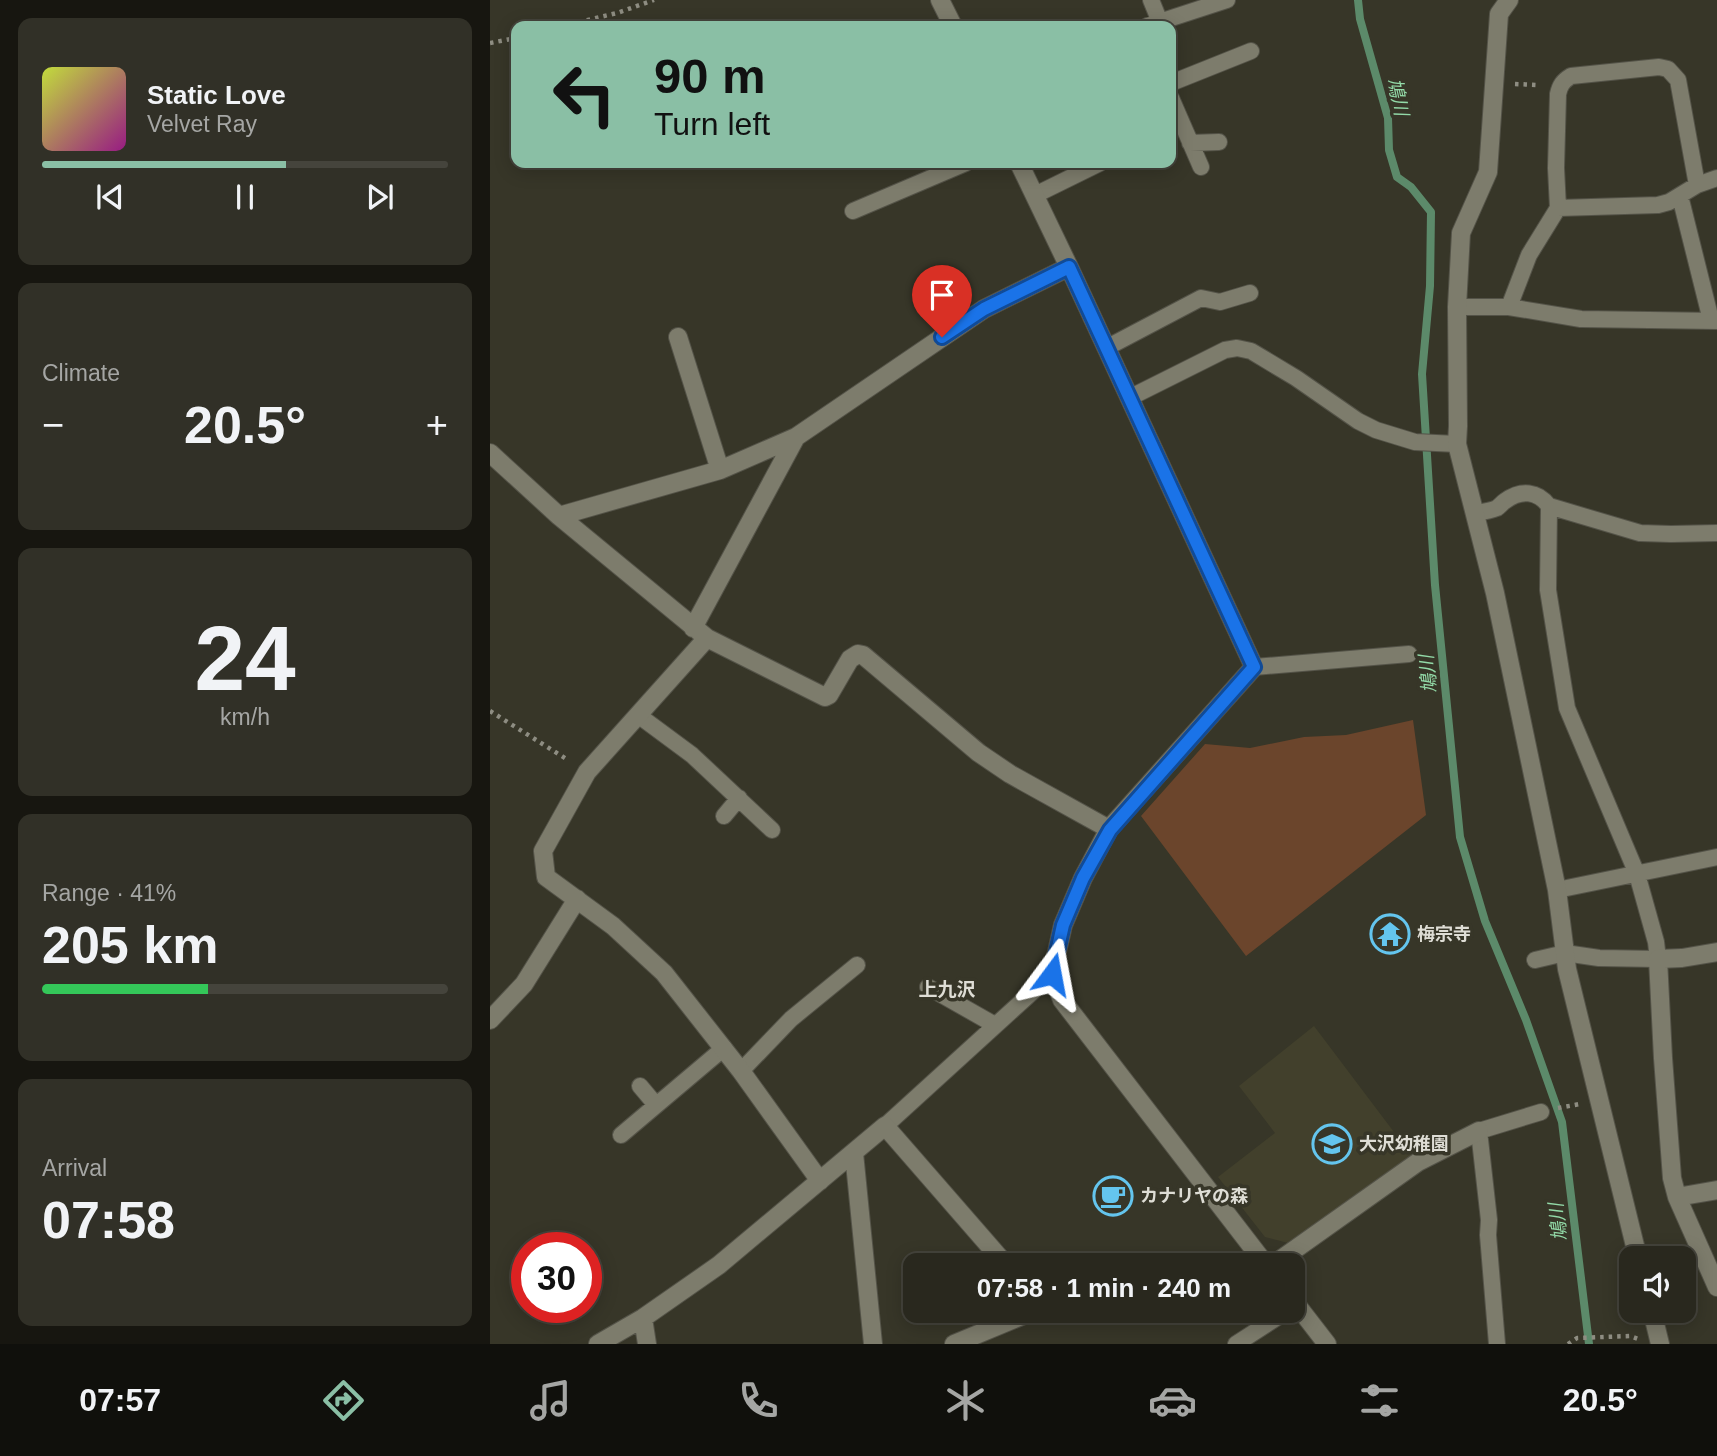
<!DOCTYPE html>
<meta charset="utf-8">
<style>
body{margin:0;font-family:Helvetica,"Noto Sans JP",sans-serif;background:#313027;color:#f1f3f6;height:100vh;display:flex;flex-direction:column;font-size:26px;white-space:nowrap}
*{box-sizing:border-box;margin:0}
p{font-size:23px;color:#a5a6a4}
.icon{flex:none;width:38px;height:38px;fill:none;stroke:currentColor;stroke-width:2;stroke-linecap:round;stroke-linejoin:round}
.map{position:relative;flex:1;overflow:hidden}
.drawer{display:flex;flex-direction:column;gap:18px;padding:18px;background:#171610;width:490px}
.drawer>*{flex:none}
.banner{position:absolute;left:21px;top:21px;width:665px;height:147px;border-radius:14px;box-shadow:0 4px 18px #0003,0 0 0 2px #45443c;background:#8abfa5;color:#111;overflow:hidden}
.controls{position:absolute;left:1129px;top:1246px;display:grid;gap:14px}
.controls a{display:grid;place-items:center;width:77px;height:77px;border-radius:14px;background:#29281e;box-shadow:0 4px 18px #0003,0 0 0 2px #45443c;font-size:35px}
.speed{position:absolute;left:21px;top:1232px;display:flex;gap:14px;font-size:35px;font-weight:700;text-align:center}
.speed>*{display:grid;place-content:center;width:91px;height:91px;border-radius:50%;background:#29281e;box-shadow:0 4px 18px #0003,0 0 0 2px #45443c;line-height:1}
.speed .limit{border:10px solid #d22;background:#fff;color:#111}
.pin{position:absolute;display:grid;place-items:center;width:60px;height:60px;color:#fff;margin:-72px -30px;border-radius:50% 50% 50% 0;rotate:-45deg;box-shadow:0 0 7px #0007}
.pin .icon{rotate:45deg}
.me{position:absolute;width:77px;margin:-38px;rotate:13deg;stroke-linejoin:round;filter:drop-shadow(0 0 5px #0008)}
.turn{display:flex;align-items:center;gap:24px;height:147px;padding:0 28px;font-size:32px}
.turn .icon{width:91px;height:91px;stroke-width:2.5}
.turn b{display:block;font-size:49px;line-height:60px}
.big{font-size:52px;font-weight:600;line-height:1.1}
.drawer .card{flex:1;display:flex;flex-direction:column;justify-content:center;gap:10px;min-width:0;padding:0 24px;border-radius:14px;background:#313027}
.drawer .dial{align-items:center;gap:0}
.dial b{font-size:91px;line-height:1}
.song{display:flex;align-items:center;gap:21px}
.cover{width:84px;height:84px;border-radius:10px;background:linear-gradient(135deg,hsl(70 70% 55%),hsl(310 70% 35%))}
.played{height:7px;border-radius:4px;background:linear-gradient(90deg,#8abfa5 60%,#45443c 60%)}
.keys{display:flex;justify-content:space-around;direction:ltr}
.heat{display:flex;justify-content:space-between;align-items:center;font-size:38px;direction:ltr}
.charge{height:10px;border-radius:5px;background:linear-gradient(90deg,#34c759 41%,#45443c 0)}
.trip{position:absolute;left:413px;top:1253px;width:402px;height:70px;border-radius:14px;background:#29281e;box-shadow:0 4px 18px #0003,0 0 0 2px #45443c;font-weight:600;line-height:70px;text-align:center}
.tab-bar{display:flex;height:112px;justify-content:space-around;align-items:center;background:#10100c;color:#a5a6a4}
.tab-bar .icon{width:49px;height:49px}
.tab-bar .on{color:#8abfa5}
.tab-bar b{font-size:32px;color:#f1f3f6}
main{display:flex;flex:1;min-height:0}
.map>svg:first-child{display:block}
.built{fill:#42402c}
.green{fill:#6b452c}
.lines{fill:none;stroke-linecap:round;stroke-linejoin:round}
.stream{stroke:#5c8a6a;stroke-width:8}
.service-casing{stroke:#545348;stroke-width:18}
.minor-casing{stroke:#545348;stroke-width:20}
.path{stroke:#8e8d82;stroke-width:4.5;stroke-dasharray:3.5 5;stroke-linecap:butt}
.service{stroke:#7d7c6c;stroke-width:16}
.minor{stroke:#7d7c6c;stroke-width:18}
.route-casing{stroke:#114b97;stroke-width:18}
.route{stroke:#1a73e8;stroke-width:12}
.labels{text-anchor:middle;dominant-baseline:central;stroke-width:7;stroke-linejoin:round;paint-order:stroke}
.poi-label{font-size:18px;font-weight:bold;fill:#deddd5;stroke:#373628;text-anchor:start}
.water-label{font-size:19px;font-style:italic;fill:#93daa8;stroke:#373628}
.neighbourhood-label{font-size:19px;font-weight:bold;fill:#deddd5;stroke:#373628}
</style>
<main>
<section class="drawer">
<div class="card">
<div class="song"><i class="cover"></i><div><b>Static Love</b><p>Velvet Ray</p></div></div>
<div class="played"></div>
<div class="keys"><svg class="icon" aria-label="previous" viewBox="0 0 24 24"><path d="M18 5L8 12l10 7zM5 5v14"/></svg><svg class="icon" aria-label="pause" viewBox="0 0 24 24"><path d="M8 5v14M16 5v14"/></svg><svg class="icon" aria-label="next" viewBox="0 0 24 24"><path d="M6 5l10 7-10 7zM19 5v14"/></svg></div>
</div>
<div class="card"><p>Climate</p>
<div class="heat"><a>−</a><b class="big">20.5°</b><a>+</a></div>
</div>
<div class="card dial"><b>24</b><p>km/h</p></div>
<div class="card"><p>Range · 41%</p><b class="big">205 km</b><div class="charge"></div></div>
<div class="card"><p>Arrival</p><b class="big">07:58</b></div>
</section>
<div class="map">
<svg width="1227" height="1344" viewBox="0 0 1227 1344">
<rect width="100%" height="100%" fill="#373628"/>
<path class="built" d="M824,1026L922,1156L798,1243L775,1237L728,1177L785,1133L749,1086Z"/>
<path class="green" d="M923,720L936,815L756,956L651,816L715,744L760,748L814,737L856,735Z"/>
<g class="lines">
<path class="stream" d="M868,0L870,19L898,118L899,150L907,177L921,187L941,212L940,286L932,374L945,585L970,837L995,921L1036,1020L1072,1122L1099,1344"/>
<g class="service-casing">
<path id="service" d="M661,0L670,22
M657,26L737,0
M681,83L761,51
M681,98L711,167
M700,143L729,142
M545,195L610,163
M1190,196L1221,320
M1068,208L1066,168L1068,94C1070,85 1073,81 1081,76L1169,67L1178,69L1188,80L1207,185
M363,211L476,163
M967,307H1019L1091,319L1227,321
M1019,307L1039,255L1068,208L1168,205L1179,202L1207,185L1227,178
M616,348L711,298L730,302L760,293
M639,398L735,350L747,348L761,351L806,378L868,421L886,430L925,442L967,444
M1059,506L1150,533L1181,534L1227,533
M985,513C992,512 1000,511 1007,508C1010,506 1012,503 1015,501C1031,489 1048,491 1059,506L1058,590L1077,708L1147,874L1166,942L1168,959L1109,958L1075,953L1045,960
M764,667L919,654
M148,715L202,755L282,830
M234,816L249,798
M1067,890L1227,857
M438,987L505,1025
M251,1071L301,1019L367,965
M150,1086L166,1105
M395,1126L562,974
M131,1135L234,1048
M746,1344L797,1311
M1007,1344L998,1235L999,1220L989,1131L1051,1112"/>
</g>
<g class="minor-casing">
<path id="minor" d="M450,0L463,26
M1019,0L1009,14L998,172L971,233L967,307L968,426L967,444L1005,593L1067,890L1077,969L1148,1258
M529,163L579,267L764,667L619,829L593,878L573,925L562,974L572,1000L776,1265
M188,337L230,470
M0,453L69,516L217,638L335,697L339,695L360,659L368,654L373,655L489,753L520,774L619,829
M69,516L230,470L306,437L494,309L579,267
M203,628L306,437
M217,638L97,772L53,851L56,877L123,926L174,973L251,1071L330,1181
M1227,952L1192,958L1168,959L1173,1058L1182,1178L1187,1197L1227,1287
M0,1020L34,984L87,899
M364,1153L383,1344
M1187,1197L1227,1190
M783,1265L928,1162L989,1131
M803,1300L837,1344
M1162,1311L1170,1344
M153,1318L157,1344
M108,1344L153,1318L229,1265L395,1126L516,1265
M464,1344L534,1315L536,1311"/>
</g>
<path class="path" d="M72,26L127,13L164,0
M0,43L26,38
M1025,84L1048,85
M0,711L78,760
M1068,1108L1090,1104
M1078,1344L1087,1338L1140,1336L1148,1339"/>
<use href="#service" class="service"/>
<use href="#minor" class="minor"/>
</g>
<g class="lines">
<g class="route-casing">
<path id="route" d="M452,337L494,309L579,267L764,667L620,830L593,878L573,925L562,974"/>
</g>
<use href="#route" class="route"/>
</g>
<defs>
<g id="temple-ring" transform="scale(2.0125)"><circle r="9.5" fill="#373628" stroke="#64c5ee" stroke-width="1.5"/><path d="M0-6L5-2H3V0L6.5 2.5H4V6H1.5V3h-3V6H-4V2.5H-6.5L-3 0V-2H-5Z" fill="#64c5ee"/></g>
<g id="school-ring" transform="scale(2.0125)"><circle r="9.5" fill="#373628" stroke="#64c5ee" stroke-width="1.5"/><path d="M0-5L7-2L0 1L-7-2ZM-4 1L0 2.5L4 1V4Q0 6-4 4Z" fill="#64c5ee"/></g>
<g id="cafe-ring" transform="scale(2.0125)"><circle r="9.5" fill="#373628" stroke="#64c5ee" stroke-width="1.5"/><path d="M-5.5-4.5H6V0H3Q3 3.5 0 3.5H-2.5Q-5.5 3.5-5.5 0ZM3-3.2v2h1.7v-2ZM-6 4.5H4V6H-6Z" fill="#64c5ee"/></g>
</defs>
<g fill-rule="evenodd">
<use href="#temple-ring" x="900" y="934"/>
<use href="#school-ring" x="842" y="1144"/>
<use href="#cafe-ring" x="623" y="1196"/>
</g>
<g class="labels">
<g class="poi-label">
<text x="927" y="934">梅宗寺</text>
<text x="869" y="1144">大沢幼稚園</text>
<text x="650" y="1196">カナリヤの森</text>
</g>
<g class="water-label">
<text transform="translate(908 97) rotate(78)">鳩川</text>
<text transform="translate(938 674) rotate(-96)">鳩川</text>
<text transform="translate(1068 1222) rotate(-97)">鳩川</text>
</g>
<g class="neighbourhood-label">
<text x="457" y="989">上九沢</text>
</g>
</g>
</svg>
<div class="controls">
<a><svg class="icon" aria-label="sound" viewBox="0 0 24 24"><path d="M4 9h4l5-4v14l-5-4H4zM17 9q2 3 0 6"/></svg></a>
</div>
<div class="speed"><div class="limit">30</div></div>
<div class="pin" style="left:452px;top:337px;background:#d93025"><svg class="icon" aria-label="arrive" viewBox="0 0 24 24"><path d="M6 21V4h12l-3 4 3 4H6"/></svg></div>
<svg class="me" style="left:562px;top:974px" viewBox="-20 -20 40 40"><path d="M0-17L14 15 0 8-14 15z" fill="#1a73e8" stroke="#fff" stroke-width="4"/></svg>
<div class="trip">07:58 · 1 min · 240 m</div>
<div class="banner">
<div class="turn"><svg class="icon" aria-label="left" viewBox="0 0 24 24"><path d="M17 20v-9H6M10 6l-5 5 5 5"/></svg><div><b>90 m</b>Turn left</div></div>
</div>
</div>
</main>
<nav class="tab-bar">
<b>07:57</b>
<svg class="icon on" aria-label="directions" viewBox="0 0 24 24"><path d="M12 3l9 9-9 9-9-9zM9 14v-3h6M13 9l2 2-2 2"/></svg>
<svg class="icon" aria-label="music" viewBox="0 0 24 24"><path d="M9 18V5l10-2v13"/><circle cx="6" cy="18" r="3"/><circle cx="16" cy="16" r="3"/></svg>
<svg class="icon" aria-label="phone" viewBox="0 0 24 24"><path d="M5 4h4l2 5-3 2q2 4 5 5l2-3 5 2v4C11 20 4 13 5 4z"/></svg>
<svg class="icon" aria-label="climate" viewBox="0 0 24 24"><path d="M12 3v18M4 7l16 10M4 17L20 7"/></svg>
<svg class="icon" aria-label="car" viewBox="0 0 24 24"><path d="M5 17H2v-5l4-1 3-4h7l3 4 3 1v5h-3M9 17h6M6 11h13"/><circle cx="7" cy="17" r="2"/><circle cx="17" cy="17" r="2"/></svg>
<svg class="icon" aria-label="filters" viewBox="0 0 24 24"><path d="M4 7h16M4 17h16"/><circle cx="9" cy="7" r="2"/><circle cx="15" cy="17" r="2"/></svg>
<b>20.5°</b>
</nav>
